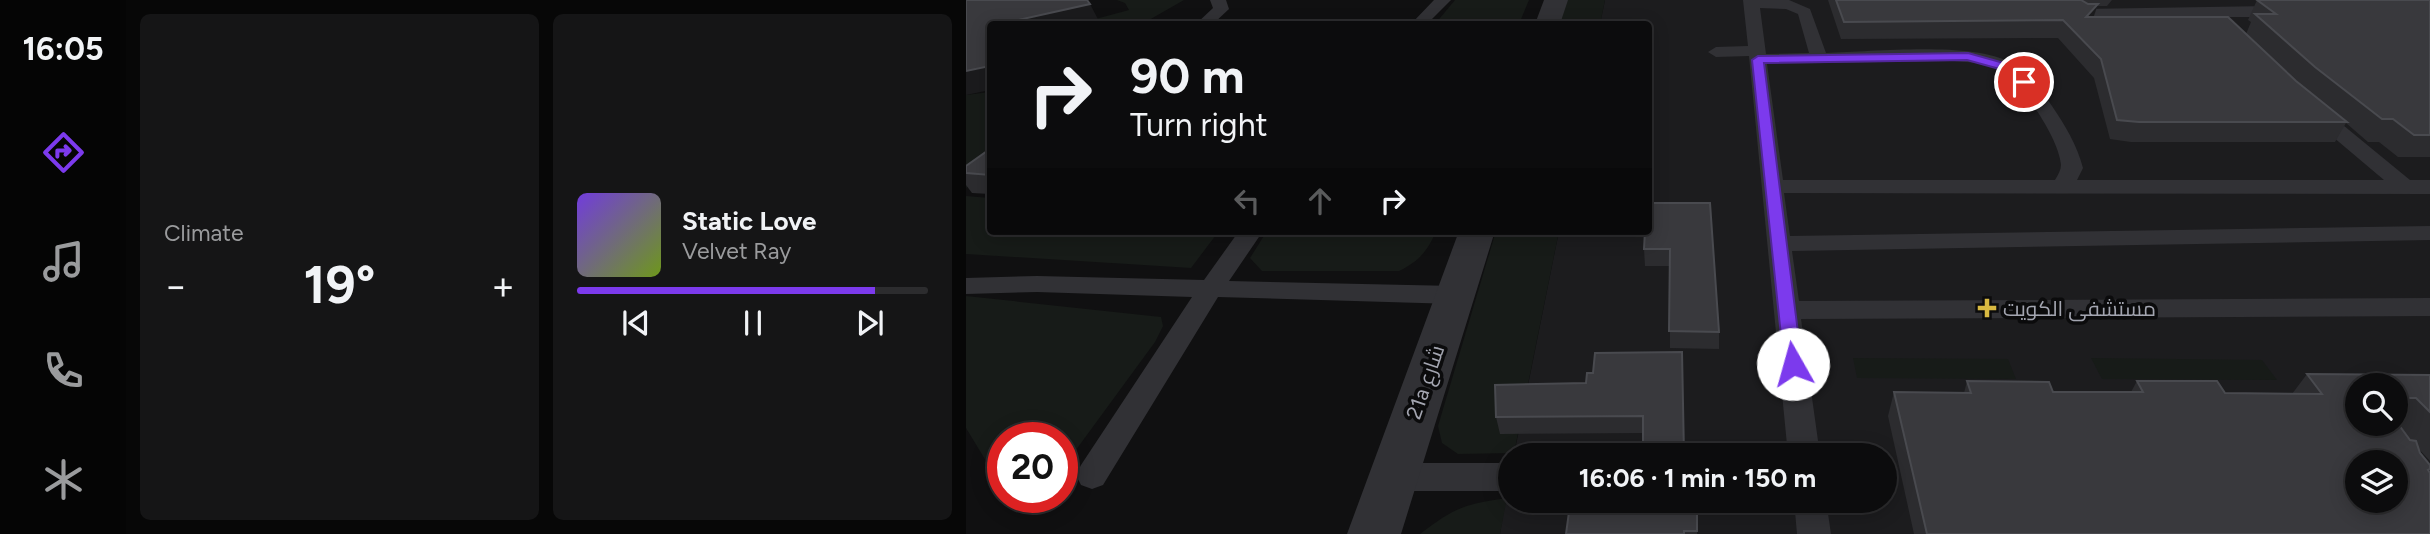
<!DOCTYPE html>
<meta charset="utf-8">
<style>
body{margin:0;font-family:Figtree,Cairo,sans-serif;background:#151516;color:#f1f3f6;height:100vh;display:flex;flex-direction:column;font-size:26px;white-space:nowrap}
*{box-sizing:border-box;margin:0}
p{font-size:23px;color:#9a9b9d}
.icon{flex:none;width:38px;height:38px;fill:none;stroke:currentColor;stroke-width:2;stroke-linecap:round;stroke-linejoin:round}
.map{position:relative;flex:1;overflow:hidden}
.panel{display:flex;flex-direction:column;gap:14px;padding:14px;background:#070707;width:840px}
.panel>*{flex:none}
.top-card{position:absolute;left:21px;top:21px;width:665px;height:214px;border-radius:7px;box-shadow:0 4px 18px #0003,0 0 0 2px #2c2c2e;background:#0c0c0d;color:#f1f3f6;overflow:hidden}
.buttons{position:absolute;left:1379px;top:373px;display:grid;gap:14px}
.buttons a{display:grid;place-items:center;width:63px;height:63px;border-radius:50%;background:#0c0c0d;box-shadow:0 4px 18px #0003,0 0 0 2px #2c2c2e;font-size:35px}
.speed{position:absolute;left:21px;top:422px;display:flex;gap:14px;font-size:35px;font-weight:700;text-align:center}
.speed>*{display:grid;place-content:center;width:91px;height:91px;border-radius:50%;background:#0c0c0d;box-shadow:0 4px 18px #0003,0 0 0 2px #2c2c2e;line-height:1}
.speed .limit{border:10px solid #d22;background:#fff;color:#111}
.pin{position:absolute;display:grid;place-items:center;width:60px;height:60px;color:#fff;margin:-30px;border:4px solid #fff;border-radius:50%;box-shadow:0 2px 7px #0007}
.me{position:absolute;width:77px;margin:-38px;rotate:353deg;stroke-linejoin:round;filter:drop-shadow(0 0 5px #0008)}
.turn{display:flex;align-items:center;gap:24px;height:147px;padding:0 28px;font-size:32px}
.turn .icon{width:91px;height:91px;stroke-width:2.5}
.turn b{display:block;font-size:49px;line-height:60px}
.lanes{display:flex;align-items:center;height:66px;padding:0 28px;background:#0003;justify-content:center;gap:35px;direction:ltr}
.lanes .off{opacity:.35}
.big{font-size:52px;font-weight:700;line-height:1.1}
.panel .widget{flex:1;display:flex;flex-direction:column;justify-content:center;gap:10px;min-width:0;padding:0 24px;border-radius:10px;background:#151516}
.song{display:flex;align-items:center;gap:21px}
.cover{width:84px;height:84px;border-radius:10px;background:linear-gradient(135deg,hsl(260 70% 55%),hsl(80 70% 35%))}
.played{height:7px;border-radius:4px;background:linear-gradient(90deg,#7c3aed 85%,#2c2c2e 85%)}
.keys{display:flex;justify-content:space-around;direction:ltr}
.heat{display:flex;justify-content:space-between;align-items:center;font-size:38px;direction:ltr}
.panel .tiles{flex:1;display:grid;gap:14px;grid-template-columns:repeat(2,1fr)}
.trip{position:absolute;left:532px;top:443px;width:399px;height:70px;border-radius:35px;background:#0c0c0d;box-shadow:0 4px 18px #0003,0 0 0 2px #2c2c2e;font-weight:700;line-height:70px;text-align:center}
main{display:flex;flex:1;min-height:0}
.menu{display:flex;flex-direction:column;width:126px;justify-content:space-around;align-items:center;background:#050505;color:#9a9b9d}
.menu .icon{width:49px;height:49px}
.menu .current{color:#7c3aed}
.menu b{font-size:32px;color:#f1f3f6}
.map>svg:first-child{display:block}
.built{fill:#1c1c1e;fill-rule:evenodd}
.green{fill:#171b18}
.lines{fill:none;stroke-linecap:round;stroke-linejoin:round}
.service{fill:#313135;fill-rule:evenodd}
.minor{fill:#313135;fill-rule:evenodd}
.wall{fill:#2c2c2f;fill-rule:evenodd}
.shaded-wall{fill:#1b1b1d}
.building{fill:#39393d;stroke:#494a4f;stroke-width:2;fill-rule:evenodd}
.route{fill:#7c3aed;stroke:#51269a;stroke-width:2}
.poi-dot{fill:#d8b941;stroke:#0b0b0c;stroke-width:2.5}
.labels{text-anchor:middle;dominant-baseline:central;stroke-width:7;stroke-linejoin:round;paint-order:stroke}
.poi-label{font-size:21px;fill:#a3a5b0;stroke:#0b0b0c;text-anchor:start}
.street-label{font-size:21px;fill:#a3a5b0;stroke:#0b0b0c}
</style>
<main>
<nav class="menu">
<b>16:05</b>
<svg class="icon current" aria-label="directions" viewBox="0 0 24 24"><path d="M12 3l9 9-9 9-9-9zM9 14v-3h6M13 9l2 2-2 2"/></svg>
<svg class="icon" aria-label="music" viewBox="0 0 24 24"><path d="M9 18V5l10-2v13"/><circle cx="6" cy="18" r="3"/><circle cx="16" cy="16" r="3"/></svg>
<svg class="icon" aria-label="phone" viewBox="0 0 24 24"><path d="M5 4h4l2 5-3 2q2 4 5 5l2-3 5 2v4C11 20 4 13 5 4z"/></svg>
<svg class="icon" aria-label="climate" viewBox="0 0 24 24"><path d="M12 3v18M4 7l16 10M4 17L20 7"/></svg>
</nav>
<section class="panel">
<div class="tiles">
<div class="widget"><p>Climate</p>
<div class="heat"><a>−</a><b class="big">19°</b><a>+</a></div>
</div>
<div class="widget">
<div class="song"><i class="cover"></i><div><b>Static Love</b><p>Velvet Ray</p></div></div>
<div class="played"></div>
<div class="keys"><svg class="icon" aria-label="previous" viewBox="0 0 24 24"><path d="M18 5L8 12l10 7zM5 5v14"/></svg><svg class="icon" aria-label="pause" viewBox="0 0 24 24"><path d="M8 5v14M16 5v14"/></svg><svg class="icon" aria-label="next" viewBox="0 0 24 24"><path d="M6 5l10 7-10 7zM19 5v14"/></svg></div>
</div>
</div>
</section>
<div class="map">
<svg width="1464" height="534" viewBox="0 0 1464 534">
<rect width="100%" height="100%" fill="#101011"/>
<path class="built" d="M639,0H1464V534H534L544,473V500H919V455H548L593,231H682V24H634ZM1391,385H1430V424H1391ZM1391,462H1430V500H1391Z"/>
<path class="green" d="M151,0H218L176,24H135L126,20L163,10L159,3Z
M489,0H563L553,24H469Z
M598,0H639L634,24H591Z
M24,92V170L0,188V95Z
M0,196L24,198V231H253L225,268L0,254Z
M301,231H470C462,251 452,262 433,271H296L284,258Z
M530,231H593L548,453L492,454L476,443L472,426Z
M0,296L195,317L197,326L189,342L96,469V438H37V489L0,428Z
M887,358L1042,359L1050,379L891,378Z
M1125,358L1296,360L1311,380L1136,379Z
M541,498L534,534H454C488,508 498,504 541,498Z"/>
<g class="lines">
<path class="service" d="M244,0H260L263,9L247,24H230L247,8Z
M468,0H485L461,24H445Z
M777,0H823L844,9L860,53C908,52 1004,41 1046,63C1063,72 1075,90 1086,106C1099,125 1111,145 1117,168L1111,180H1418L1341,115L1338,111L1348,105L1355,107L1444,180H1464V194L818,193L824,236L1464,226V240L826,251L833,301L1464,298V316L835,319L854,455H822L783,56L750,57L742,52L750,47L782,46ZM794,8L820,9L832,14L843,53L800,54ZM988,61C1004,62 1022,63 1036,72C1058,86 1093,139 1095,165C1095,170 1092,175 1089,180H817L801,64Z
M1298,0H1315L1321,7L1303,17H1258L1281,41L1273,46L1267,45L1241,17L1118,19L1110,14L1118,9L1303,6Z
M273,231H297L263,281L489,286L498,289L502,295L498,301L489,304L252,297L137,485L126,489L115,485L110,475L115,465L226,297L71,292L0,294V278L71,276L238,280Z
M426,463H544V491H426L415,487L410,477L415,467Z
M828,500H860L865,534H831Z"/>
<path class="minor" d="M578,0H602L594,24H569Z
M493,231H529L435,534H381Z"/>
</g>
<path class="wall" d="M862,0H1146L1141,6H1131L1128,17L1280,34L1285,22L1282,20L1291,0H1464V157H1432L1413,142H1402L1380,123L1369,142H1165L1144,139L1128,78L1092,38L875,39Z
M24,149V194L6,193L0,185V166Z
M682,203L753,332V349L704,348V266H679L678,249Z
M716,352L677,433L534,434L530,417L620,383L627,373Z
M1341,374L1464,375V461L1452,448L1462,471L1464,534H948L922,416L928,392L998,393L1001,381L1087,392H1165L1171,381L1259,393L1326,394ZM1430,385V424H1391Z
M731,500V534H600Z"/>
<path class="shaded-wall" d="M124,4L134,23L129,24H44L43,22Z
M1132,4L1126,21L1120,17Z
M24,66V90L0,95V71Z"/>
<path class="building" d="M0,0H121L124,4L43,22L44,24H24V66L0,71Z
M870,0H1115L1122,4H1132L1120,17H1262L1330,81L1381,122H1173L1151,120L1135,59L1097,20L878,22Z
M1291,0H1464V135H1448L1427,119H1416L1349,67L1289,14H1310Z
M24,149V175L0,173V166Z
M682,203H744L753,332L703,331L704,249H678L679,231H682Z
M716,352L718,455H677V416L530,417L529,385L620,383L621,373H627L629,353Z
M1341,374L1464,375V412L1450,398H1430V385H1391V424H1430V421L1444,440L1450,441L1454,453L1464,465V469L1462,470L1464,473V534H961L928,392L1005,393L1001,381L1083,382L1087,392H1177L1171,381H1251L1259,393L1356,394ZM1391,462H1430V500H1391Z
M617,500H731V531H718V534H600L603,512L616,511Z"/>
<path class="route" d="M1002,53L1045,65L1064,82L1054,84L1037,70L1001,60L798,63L836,364L834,369H821L818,364L786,60L792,56Z"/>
<path class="poi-dot" d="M1017.5 297.5h7v7h7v7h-7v7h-7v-7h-7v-7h7z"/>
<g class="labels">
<g class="poi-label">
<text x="1037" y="308">مستشفى الكويت</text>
</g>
<g class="street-label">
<text transform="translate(459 382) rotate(-71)">21a شارع</text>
</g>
</g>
</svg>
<div class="buttons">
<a><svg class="icon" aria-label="search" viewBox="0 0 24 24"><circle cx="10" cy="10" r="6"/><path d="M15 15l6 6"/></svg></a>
<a><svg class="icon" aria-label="layers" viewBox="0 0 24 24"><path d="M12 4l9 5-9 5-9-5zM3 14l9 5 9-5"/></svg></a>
</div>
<div class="speed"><div class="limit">20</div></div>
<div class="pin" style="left:1058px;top:82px;background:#d93025"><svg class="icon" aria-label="arrive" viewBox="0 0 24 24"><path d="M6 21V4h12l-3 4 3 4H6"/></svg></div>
<svg class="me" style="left:827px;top:364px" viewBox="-20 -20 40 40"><circle r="19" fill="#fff"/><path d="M0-13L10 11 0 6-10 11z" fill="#7c3aed"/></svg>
<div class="trip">16:06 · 1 min · 150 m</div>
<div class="top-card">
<div class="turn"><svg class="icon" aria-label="right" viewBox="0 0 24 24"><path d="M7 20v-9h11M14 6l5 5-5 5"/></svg><div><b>90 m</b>Turn right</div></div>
<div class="lanes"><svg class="icon off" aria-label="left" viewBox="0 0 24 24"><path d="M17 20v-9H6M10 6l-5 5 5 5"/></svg><svg class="icon off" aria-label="ahead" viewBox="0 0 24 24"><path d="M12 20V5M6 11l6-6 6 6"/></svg><svg class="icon" aria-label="right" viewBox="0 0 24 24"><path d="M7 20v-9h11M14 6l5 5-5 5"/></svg></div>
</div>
</div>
</main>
